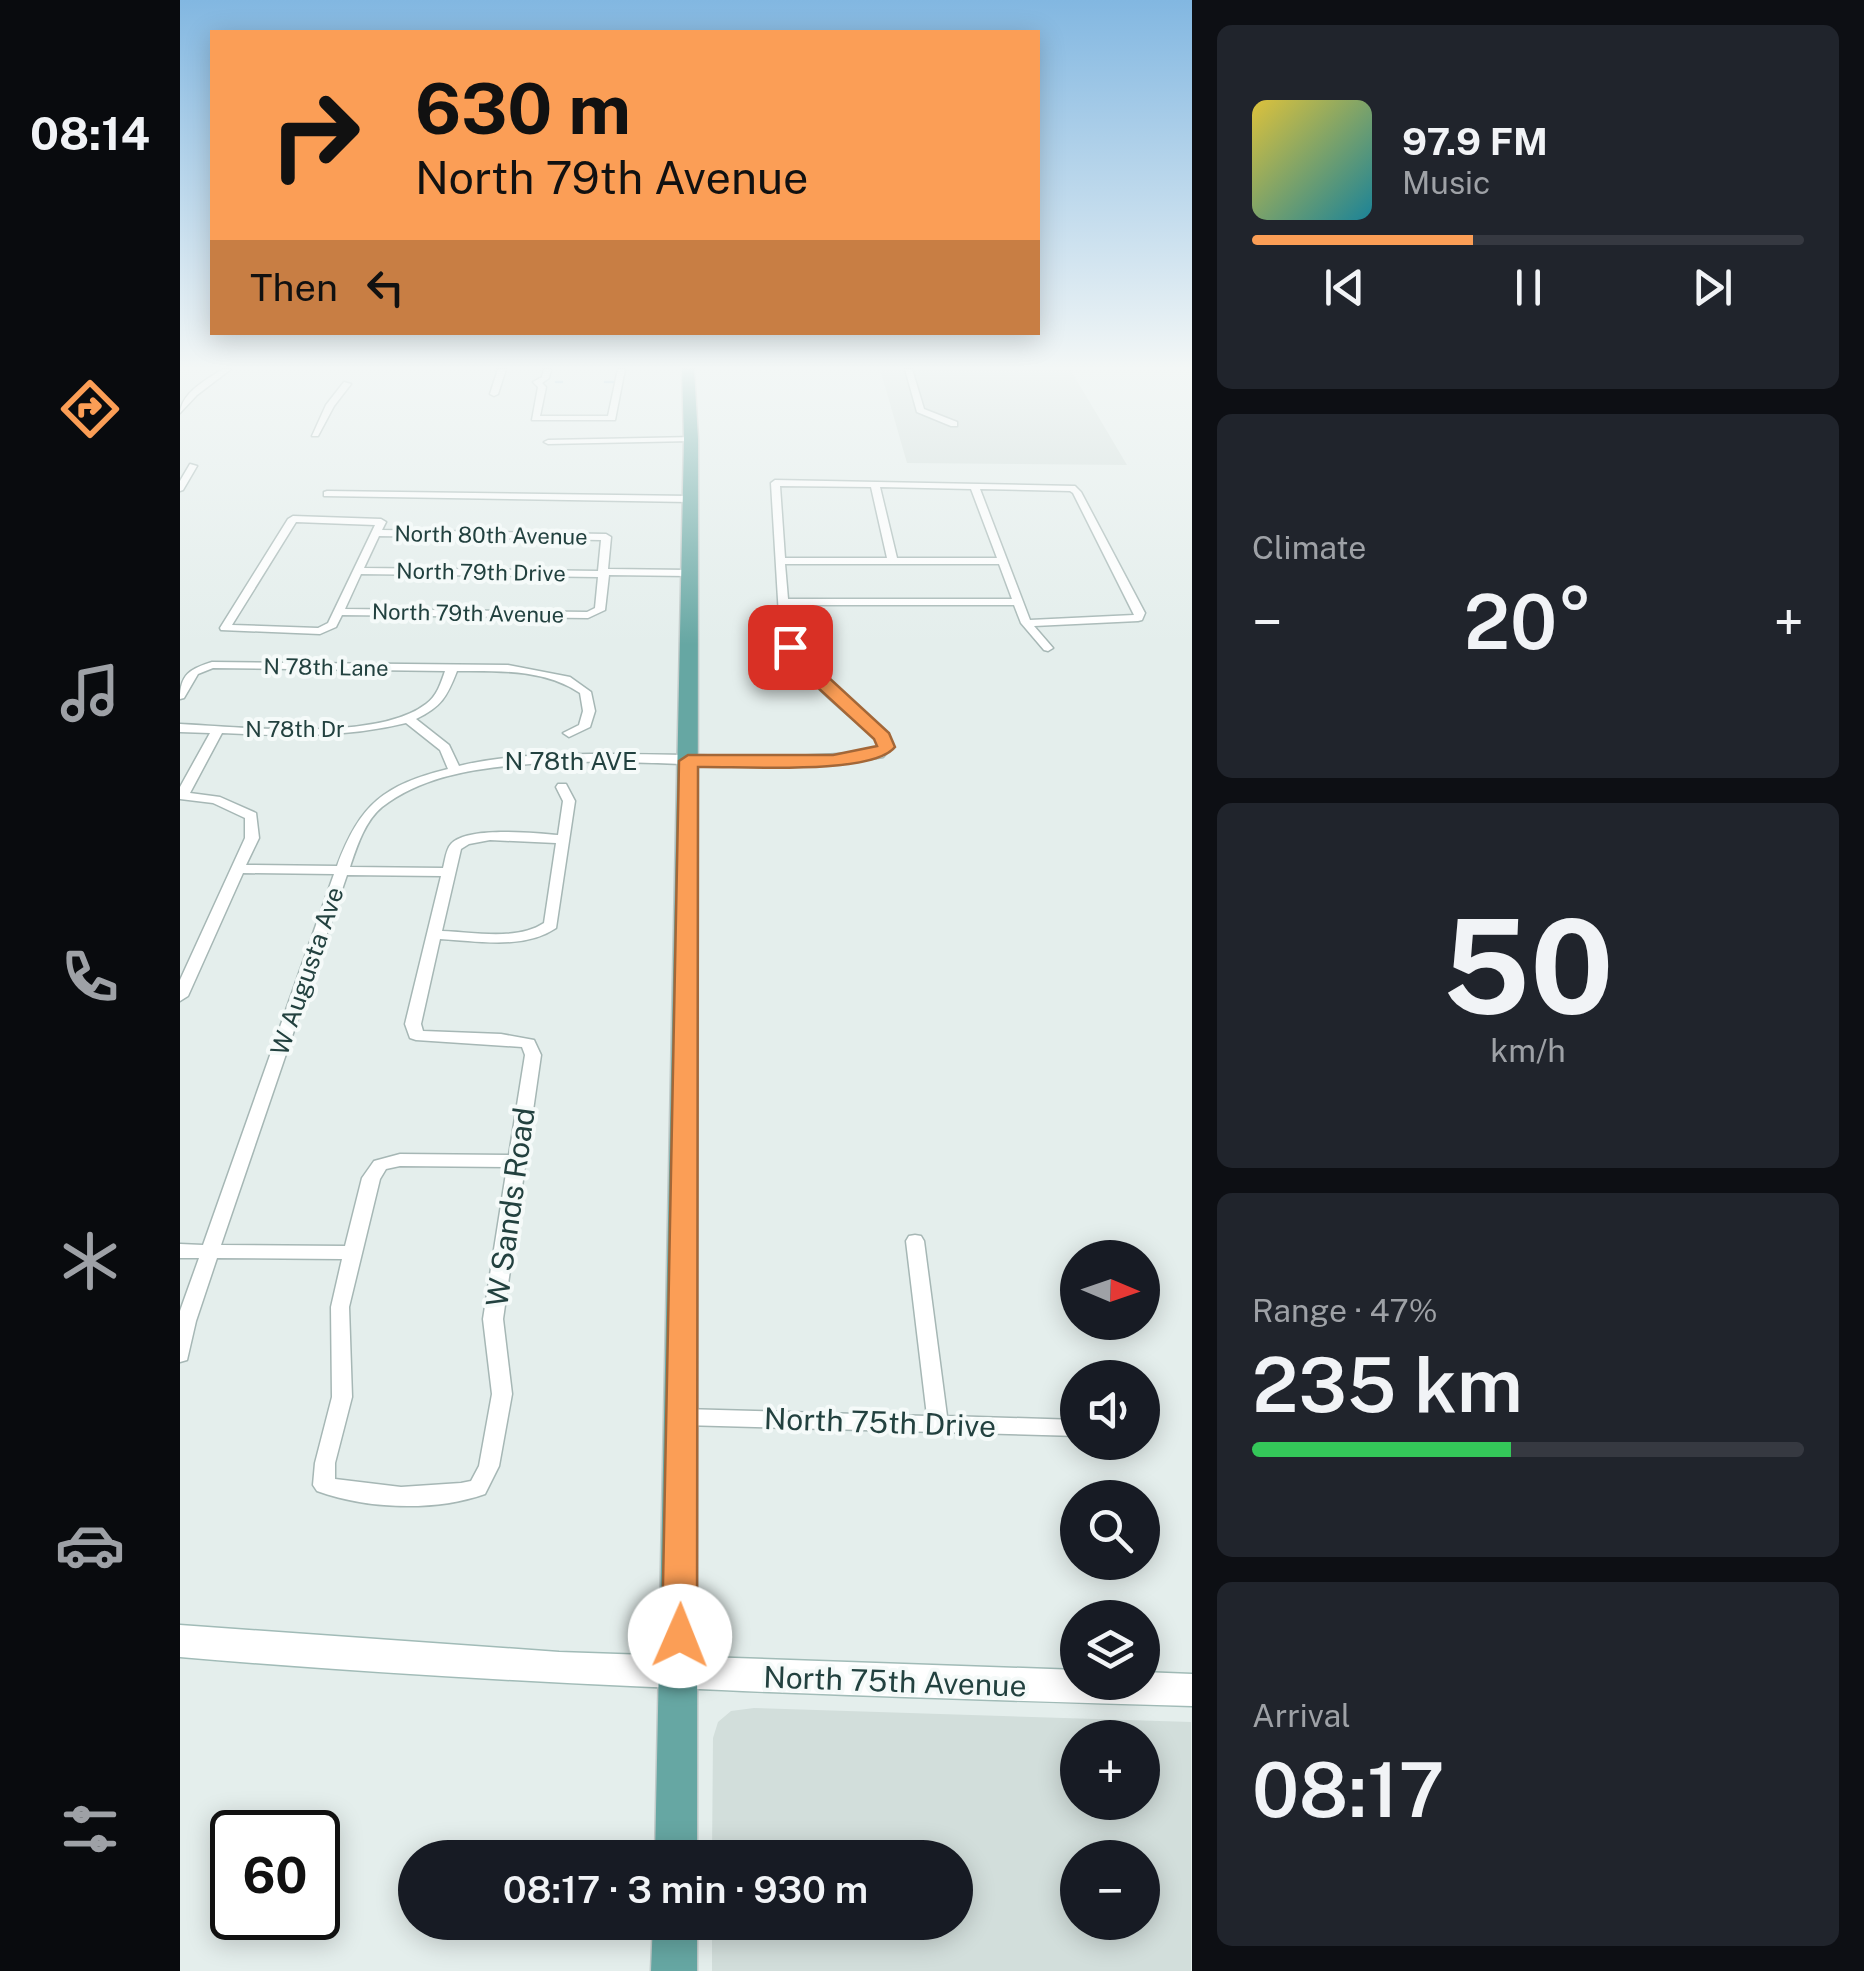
<!DOCTYPE html>
<meta charset="utf-8">
<style>
body{margin:0;font-family:"Public Sans",sans-serif;background:#20242c;color:#f1f3f6;height:100vh;display:flex;flex-direction:column;font-size:38px;white-space:nowrap}
*{box-sizing:border-box;margin:0}
p{font-size:32px;color:#9ea1a6}
.icon{flex:none;width:55px;height:55px;fill:none;stroke:currentColor;stroke-width:2;stroke-linecap:round;stroke-linejoin:round}
.map{position:relative;flex:1;overflow:hidden}
.panel{display:flex;flex-direction:column;gap:25px;padding:25px;background:#0d0f14;width:672px}
.panel>*{flex:none}
.banner{position:absolute;left:30px;top:30px;width:830px;height:305px;border-radius:0px;box-shadow:0 5px 25px #0003;background:#fb9e56;color:#111;overflow:hidden}
.needle{width:65px;rotate:92deg}
.buttons{position:absolute;left:880px;top:1240px;display:grid;gap:20px}
.buttons a{display:grid;place-items:center;width:100px;height:100px;border-radius:50%;background:#171b24;box-shadow:0 5px 25px #0003;font-size:50px}
.speed{position:absolute;left:30px;top:1810px;display:flex;gap:20px;font-size:50px;font-weight:700;text-align:center}
.speed>*{display:grid;place-content:center;width:130px;height:130px;border-radius:50%;background:#171b24;box-shadow:0 5px 25px #0003;line-height:1}
.speed .limit{border:5px solid #111;border-radius:15px;background:#fff;color:#111}
.pin{position:absolute;display:grid;place-items:center;width:85px;height:85px;color:#fff;margin:-42px;border-radius:20px;box-shadow:0 5px 15px #0006}
.me{position:absolute;width:110px;margin:-55px;rotate:1deg;stroke-linejoin:round;filter:drop-shadow(0 0 8px #0008)}
.turn{display:flex;align-items:center;gap:35px;height:210px;padding:0 40px;font-size:45px}
.turn .icon{width:130px;height:130px;stroke-width:2.5}
.turn b{display:block;font-size:70px;line-height:85px}
.then{display:flex;align-items:center;height:95px;padding:0 40px;background:#0003;gap:20px;font-size:38px}
.big{font-size:75px;font-weight:600;line-height:1.1}
.panel .tile{flex:1;display:flex;flex-direction:column;justify-content:center;gap:15px;min-width:0;padding:0 35px;border-radius:15px;background:#20242c}
.panel .dial{align-items:center;gap:0}
.dial b{font-size:130px;line-height:1}
.song{display:flex;align-items:center;gap:30px}
.cover{width:120px;height:120px;border-radius:15px;background:linear-gradient(135deg,hsl(50 70% 55%),hsl(190 70% 35%))}
.played{height:10px;border-radius:5px;background:linear-gradient(90deg,#fb9e56 40%,#363941 40%)}
.keys{display:flex;justify-content:space-around;direction:ltr}
.heat{display:flex;justify-content:space-between;align-items:center;font-size:55px;direction:ltr}
.charge{height:15px;border-radius:8px;background:linear-gradient(90deg,#34c759 47%,#363941 0)}
.trip{position:absolute;left:218px;top:1840px;width:575px;height:100px;border-radius:50px;background:#171b24;box-shadow:0 5px 25px #0003;font-weight:600;line-height:100px;text-align:center}
main{display:flex;flex:1;min-height:0}
.menu{display:flex;flex-direction:column;width:180px;justify-content:space-around;align-items:center;background:#090b0e;color:#9ea1a6}
.menu .icon{width:70px;height:70px}
.menu .on{color:#fb9e56}
.menu b{font-size:45px;color:#f1f3f6}
.map>svg:first-child{display:block}
.built{fill:#d2dedb;fill-rule:evenodd}
.lines{fill:none;stroke-linecap:round;stroke-linejoin:round}
.stream{stroke:#89bbd6;stroke-width:2.5}
.minor-casing{stroke:#a6b7b5;stroke-width:3}
.secondary-casing{stroke:#a1bbb7;stroke-width:3}
.primary-casing{stroke:#c1cac9;stroke-width:3}
.minor{fill:#fff;fill-rule:evenodd}
.secondary{fill:#fff;fill-rule:evenodd}
.primary{fill:#66a7a3;fill-rule:evenodd}
.route{fill:#fb9e56;stroke:#a36738;stroke-width:2.5}
.labels{text-anchor:middle;dominant-baseline:central;stroke-width:8;stroke-linejoin:round;paint-order:stroke}
.far-street-label{font-size:22px;fill:#22413f;stroke:#f5faf9}
.street-label{font-size:25px;fill:#22413f;stroke:#f5faf9}
.near-street-label{font-size:30px;fill:#22413f;stroke:#f5faf9}
</style>
<main>
<nav class="menu">
<b>08:14</b>
<svg class="icon on" aria-label="directions" viewBox="0 0 24 24"><path d="M12 3l9 9-9 9-9-9zM9 14v-3h6M13 9l2 2-2 2"/></svg>
<svg class="icon" aria-label="music" viewBox="0 0 24 24"><path d="M9 18V5l10-2v13"/><circle cx="6" cy="18" r="3"/><circle cx="16" cy="16" r="3"/></svg>
<svg class="icon" aria-label="phone" viewBox="0 0 24 24"><path d="M5 4h4l2 5-3 2q2 4 5 5l2-3 5 2v4C11 20 4 13 5 4z"/></svg>
<svg class="icon" aria-label="climate" viewBox="0 0 24 24"><path d="M12 3v18M4 7l16 10M4 17L20 7"/></svg>
<svg class="icon" aria-label="car" viewBox="0 0 24 24"><path d="M5 17H2v-5l4-1 3-4h7l3 4 3 1v5h-3M9 17h6M6 11h13"/><circle cx="7" cy="17" r="2"/><circle cx="17" cy="17" r="2"/></svg>
<svg class="icon" aria-label="filters" viewBox="0 0 24 24"><path d="M4 7h16M4 17h16"/><circle cx="9" cy="7" r="2"/><circle cx="15" cy="17" r="2"/></svg>
</nav>
<div class="map">
<svg width="1012" height="1971" viewBox="0 0 1012 1971">
<rect width="100%" height="100%" fill="#e4eeec"/>
<path class="built" d="M700,369H890L947,465L727,463Z
M574,1708L1011,1722V1971H532V1923L775,1922V1858L532,1857L533,1738L538,1722L551,1711ZM898,1738H962V1802H898ZM898,1858H962V1922H898Z"/>
<g class="lines">
<path class="stream" d="M376,382H382
M425,382H433"/>
<g class="minor-casing">
<path id="minor" d="M43,369H51L17,395L0,413C2,392 26,380 43,369Z
M318,369H326L318,394L314,396L310,394Z
M364,369H371L369,378L362,383L366,387L360,416H428L438,369H445L435,420H352L358,387L353,382L362,377Z
M725,369H732L744,409L777,422V426H771L737,412Z
M164,382L171,384L154,406L138,436H132L146,405Z
M514,437L515,439L511,441L368,444L364,442L368,440Z
M10,464L17,466L3,490L0,491V481Z
M595,480L895,486L901,492L965,613L962,620L958,621L854,626L873,648L868,651L864,650L841,623L834,605H608L610,633L626,662L650,688L706,734L712,747L703,757C585,779 459,753 338,765C291,769 241,777 202,807C185,821 177,846 170,867L263,868C265,861 266,849 271,844C287,826 355,833 378,835L383,801L376,787L378,784H386L395,801L376,928C344,950 297,941 260,939L241,1024L243,1031L321,1034L354,1040L361,1055L323,1319L332,1394L319,1466L305,1494C254,1512 187,1509 137,1491L133,1485L135,1463L152,1397L151,1307L162,1259L37,1258L16,1321L7,1360L0,1362V1311L19,1258H0V1244L23,1245L154,874L63,873L8,996L0,1001V980L65,838V818L33,803L0,799V787L30,733L0,732V724C62,727 197,742 246,704C257,696 261,683 265,671L33,668L18,674L4,698L0,699C0,674 10,669 32,662L328,665L390,677L411,692L415,711L410,727L389,737L383,733L399,725L403,711L400,693C364,669 318,671 277,671C267,697 261,707 236,719L269,745L279,766C322,755 366,755 410,754C505,753 600,761 695,751L700,746L697,739C659,707 620,679 600,633L591,483ZM600,486L691,487L707,558H605ZM700,487L791,489L817,558H717ZM800,489L890,491L893,493L954,615L850,620ZM605,564H819L832,599H608ZM226,723L260,750L268,769C204,785 180,804 157,866L66,865L79,838L76,813L40,797L10,793L42,733C104,736 165,738 226,723ZM310,840L376,843L364,923C337,941 293,932 262,931L281,849L289,844ZM167,875L261,876L225,1024L230,1038L236,1040L342,1047L345,1055L329,1155L220,1154L194,1161L182,1178L165,1246L41,1245ZM220,1166L327,1167L303,1319L312,1394L299,1466L291,1481L281,1483L221,1487L155,1479V1463L172,1397L169,1307L200,1179L206,1169Z
M147,491L510,496L515,499L510,502L144,496V492Z
M113,516L201,519L206,522L202,530L426,534L431,537L428,569L509,570L514,573L509,576L429,575L425,610L408,618L162,615L156,627L140,634L41,630L40,628L108,519ZM116,522L195,525L148,623L138,628L52,625ZM199,536L421,540L418,571L184,568ZM181,574L418,577L415,608L407,612L165,609Z
M735,1235L741,1236L744,1241L767,1416L898,1420V1436L503,1425L496,1423L493,1417L496,1411L503,1409L747,1416L726,1241L729,1236Z"/>
</g>
<g class="secondary-casing">
<path id="secondary" d="M0,1625L379,1652L898,1670V1682H962V1672L1012,1674V1706C674,1696 337,1686 0,1657Z"/>
</g>
<g class="primary-casing">
<path id="primary" d="M502,369H514L518,439L517,1858H475L504,439Z
M473,1922H517V1971H471Z"/>
</g>
<use href="#minor" class="minor"/>
<use href="#secondary" class="secondary"/>
<use href="#primary" class="primary"/>
</g>
<linearGradient id="sky" x2="0" y2="1"><stop stop-color="#82b7e1"/><stop offset="0.57" stop-color="#f3f7f6"/><stop offset="1" stop-color="#f3f7f6" stop-opacity="0"/></linearGradient>
<rect width="1012" height="645" fill="url(#sky)"/>
<path class="route" d="M610,642L709,733L715,747C692,776 558,766 518,767L517,1636L512,1648L500,1652L487,1648L482,1636L499,761L508,755H653L697,746L694,739L612,664L602,647Z"/>
<g class="labels">
<g class="far-street-label">
<text transform="translate(311 535) rotate(1)">North 80th Avenue</text>
<text transform="translate(301 572) rotate(1)">North 79th Drive</text>
<text transform="translate(288 613) rotate(1)">North 79th Avenue</text>
<text transform="translate(146 667) rotate(1)">N 78th Lane</text>
<text x="115" y="729">N 78th Dr</text>
</g>
<g class="street-label">
<text x="391" y="761">N 78th AVE</text>
<text transform="translate(127 971) rotate(-71)">W Augusta Ave</text>
</g>
<g class="near-street-label">
<text transform="translate(330 1207) rotate(-82)">W Sands Road</text>
<text transform="translate(700 1422) rotate(2)">North 75th Drive</text>
<text transform="translate(715 1681) rotate(2)">North 75th Avenue</text>
</g>
</g>
</svg>
<div class="buttons">
<a><svg class="needle" viewBox="-14 -14 28 28"><path d="M0-13l5 13h-10z" fill="#e53935"/><path d="M0 13l5-13h-10z" fill="#9ea1a6"/></svg></a>
<a><svg class="icon" aria-label="sound" viewBox="0 0 24 24"><path d="M4 9h4l5-4v14l-5-4H4zM17 9q2 3 0 6"/></svg></a>
<a><svg class="icon" aria-label="search" viewBox="0 0 24 24"><circle cx="10" cy="10" r="6"/><path d="M15 15l6 6"/></svg></a>
<a><svg class="icon" aria-label="layers" viewBox="0 0 24 24"><path d="M12 4l9 5-9 5-9-5zM3 14l9 5 9-5"/></svg></a>
<a>+</a>
<a>−</a>
</div>
<div class="speed"><div class="limit">60</div></div>
<div class="pin" style="left:610px;top:647px;background:#d93025"><svg class="icon" aria-label="arrive" viewBox="0 0 24 24"><path d="M6 21V4h12l-3 4 3 4H6"/></svg></div>
<svg class="me" style="left:500px;top:1636px" viewBox="-20 -20 40 40"><circle r="19" fill="#fff"/><path d="M0-13L10 11 0 6-10 11z" fill="#fb9e56"/></svg>
<div class="trip">08:17 · 3 min · 930 m</div>
<div class="banner">
<div class="turn"><svg class="icon" aria-label="right" viewBox="0 0 24 24"><path d="M7 20v-9h11M14 6l5 5-5 5"/></svg><div><b>630 m</b>North 79th Avenue</div></div>
<div class="then">Then<svg class="icon" aria-label="left" viewBox="0 0 24 24"><path d="M17 20v-9H6M10 6l-5 5 5 5"/></svg></div>
</div>
</div>
<section class="panel">
<div class="tile">
<div class="song"><i class="cover"></i><div><b>97.9 FM</b><p>Music</p></div></div>
<div class="played"></div>
<div class="keys"><svg class="icon" aria-label="previous" viewBox="0 0 24 24"><path d="M18 5L8 12l10 7zM5 5v14"/></svg><svg class="icon" aria-label="pause" viewBox="0 0 24 24"><path d="M8 5v14M16 5v14"/></svg><svg class="icon" aria-label="next" viewBox="0 0 24 24"><path d="M6 5l10 7-10 7zM19 5v14"/></svg></div>
</div>
<div class="tile"><p>Climate</p>
<div class="heat"><a>−</a><b class="big">20°</b><a>+</a></div>
</div>
<div class="tile dial"><b>50</b><p>km/h</p></div>
<div class="tile"><p>Range · 47%</p><b class="big">235 km</b><div class="charge"></div></div>
<div class="tile"><p>Arrival</p><b class="big">08:17</b></div>
</section>
</main>
